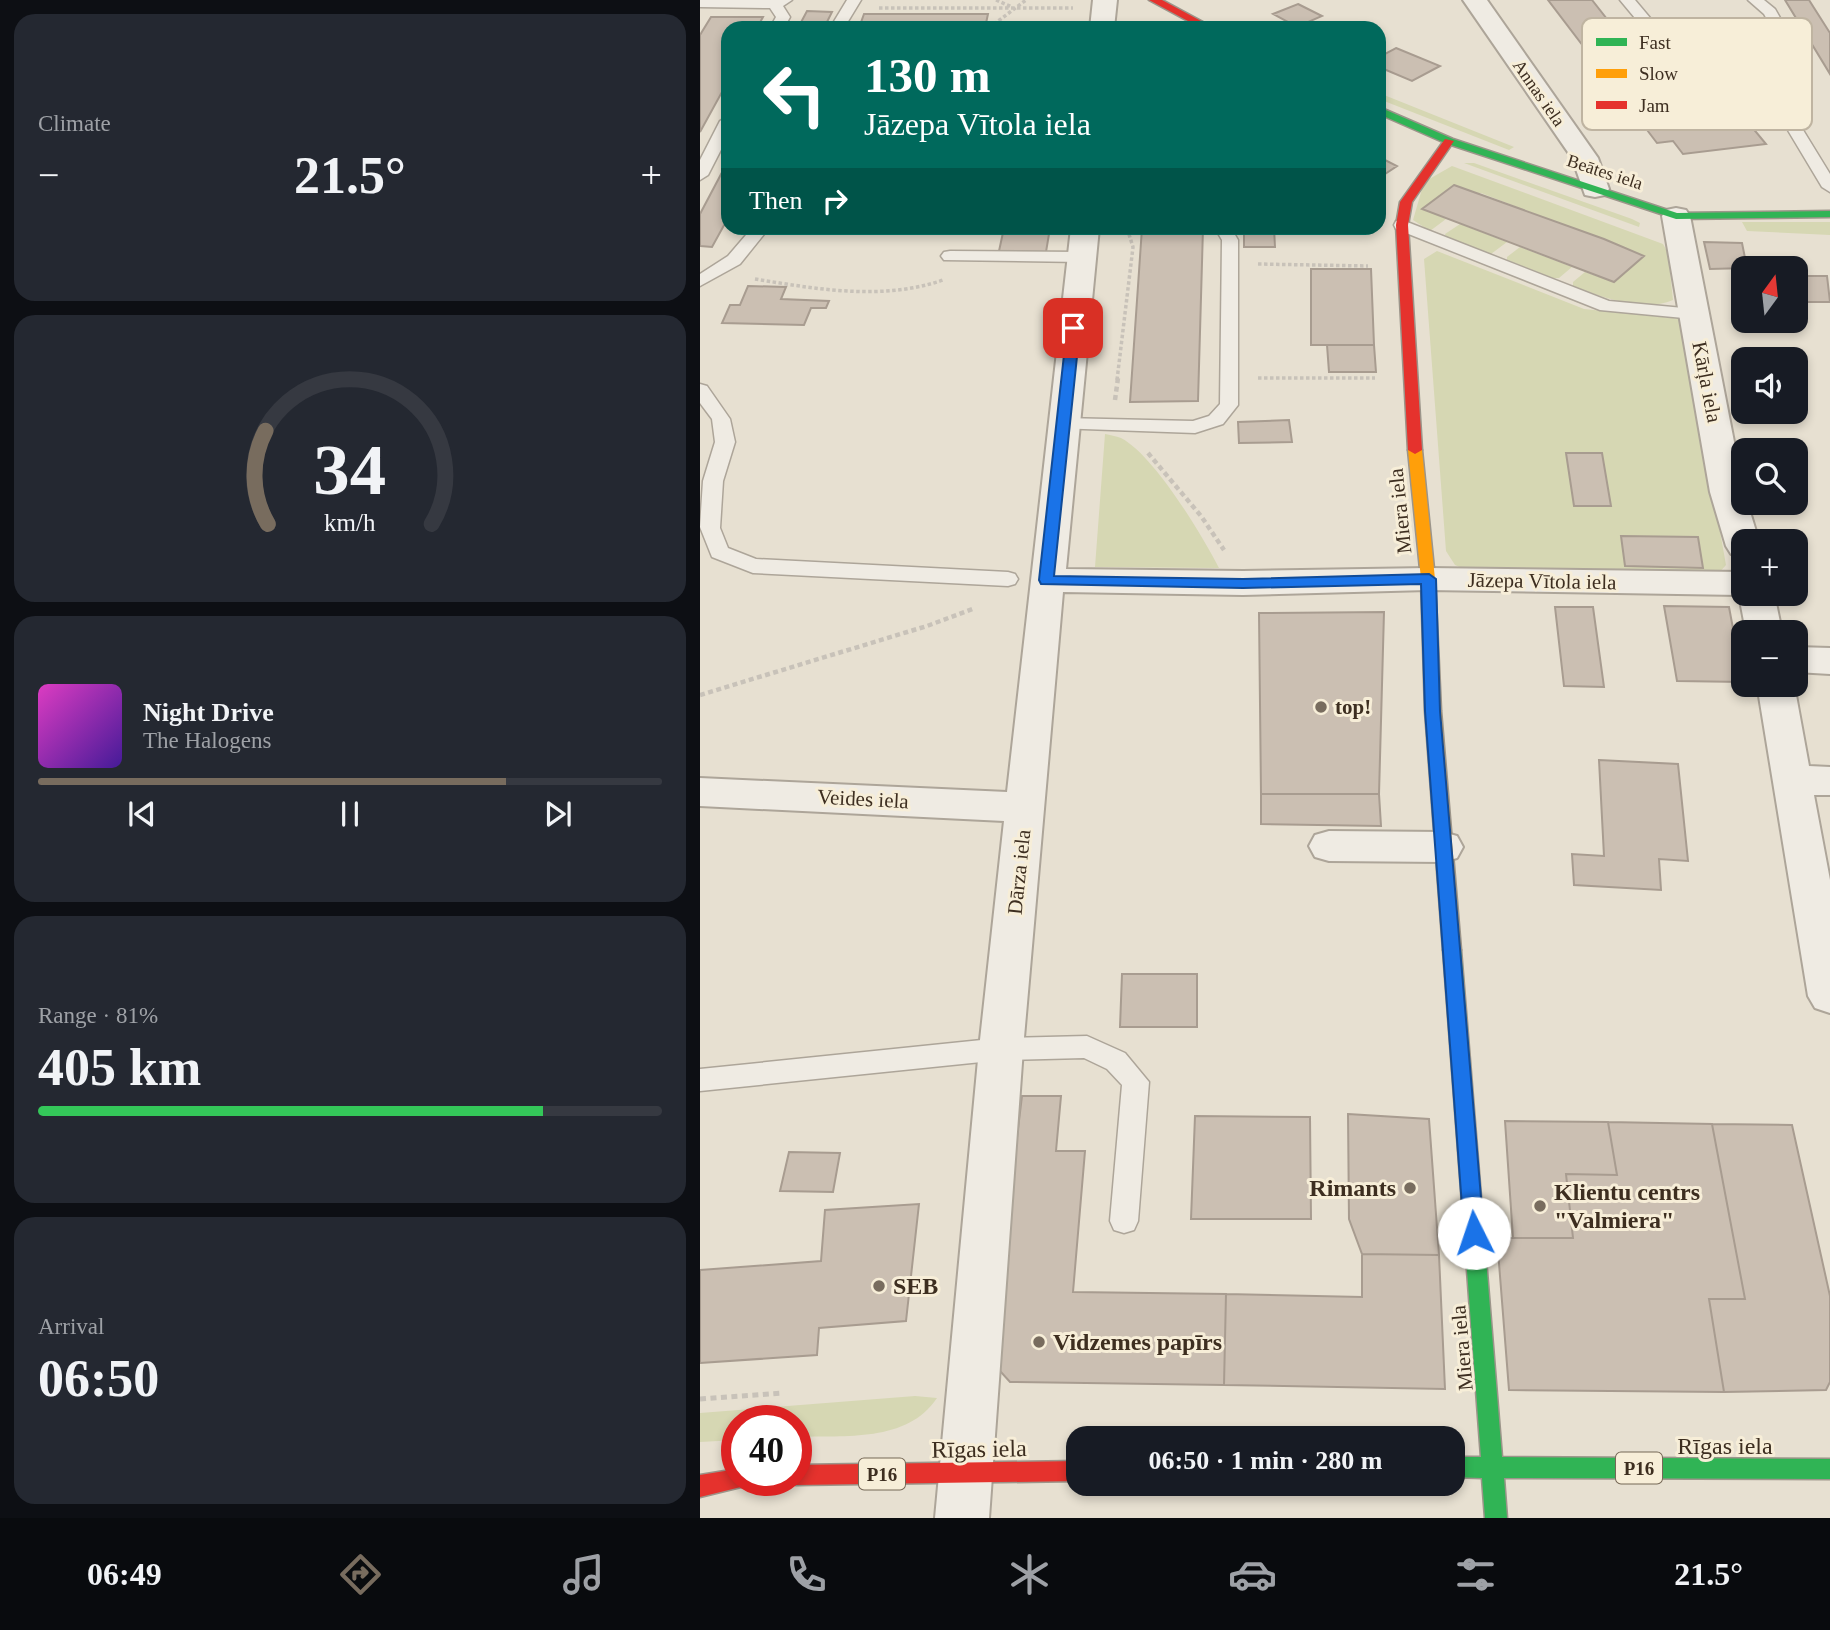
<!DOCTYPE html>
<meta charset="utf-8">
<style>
body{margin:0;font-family:"Times New Roman",serif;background:#242831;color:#f1f3f6;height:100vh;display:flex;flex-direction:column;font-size:26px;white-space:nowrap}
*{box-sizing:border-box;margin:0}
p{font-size:23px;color:#9ea1a6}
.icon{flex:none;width:38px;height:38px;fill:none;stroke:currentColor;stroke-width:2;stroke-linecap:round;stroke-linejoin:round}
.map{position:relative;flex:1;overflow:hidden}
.details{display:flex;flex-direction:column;gap:14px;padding:14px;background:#0d0f14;width:700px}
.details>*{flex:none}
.top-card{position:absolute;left:21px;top:21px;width:665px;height:214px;border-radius:21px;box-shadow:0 4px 10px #0003;background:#00695c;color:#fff;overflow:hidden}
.needle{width:46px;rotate:15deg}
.fabs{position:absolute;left:1031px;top:256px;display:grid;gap:14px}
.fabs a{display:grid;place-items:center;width:77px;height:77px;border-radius:14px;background:#171b24;box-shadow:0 4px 10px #0003;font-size:35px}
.speed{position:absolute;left:21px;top:1405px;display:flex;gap:14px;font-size:35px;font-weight:700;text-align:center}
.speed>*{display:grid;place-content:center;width:91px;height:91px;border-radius:50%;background:#171b24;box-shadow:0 4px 10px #0003;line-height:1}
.speed .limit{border:10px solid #d22;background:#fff;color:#111}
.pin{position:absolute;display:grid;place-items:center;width:60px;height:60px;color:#fff;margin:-30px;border-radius:14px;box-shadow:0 4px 10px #0006}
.me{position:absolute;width:77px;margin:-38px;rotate:356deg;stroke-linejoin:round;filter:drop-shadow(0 0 5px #0008)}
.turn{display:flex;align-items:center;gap:24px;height:147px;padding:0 28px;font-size:32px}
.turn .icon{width:91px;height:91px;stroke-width:2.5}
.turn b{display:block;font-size:49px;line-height:60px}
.then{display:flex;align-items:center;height:66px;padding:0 28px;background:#0003;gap:14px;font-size:26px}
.big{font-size:52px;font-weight:800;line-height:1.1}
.details .tile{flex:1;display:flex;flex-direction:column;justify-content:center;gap:10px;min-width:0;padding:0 24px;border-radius:21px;background:#242831}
.details .dial{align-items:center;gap:0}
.dial svg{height:182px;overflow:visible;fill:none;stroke:#363941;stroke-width:7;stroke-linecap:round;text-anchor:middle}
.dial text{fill:#f1f3f6;stroke:none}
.song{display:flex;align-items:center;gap:21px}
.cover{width:84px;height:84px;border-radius:10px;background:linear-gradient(135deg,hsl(310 70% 55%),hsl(260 70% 35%))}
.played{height:7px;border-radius:4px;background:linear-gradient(90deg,#786c5e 75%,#363941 75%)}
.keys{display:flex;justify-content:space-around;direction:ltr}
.heat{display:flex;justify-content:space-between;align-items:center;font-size:38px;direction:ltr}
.charge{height:10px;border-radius:5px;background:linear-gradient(90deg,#34c759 81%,#363941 0)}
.trip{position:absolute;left:366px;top:1426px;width:399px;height:70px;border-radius:21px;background:#171b24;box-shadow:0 4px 10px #0003;font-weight:800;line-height:70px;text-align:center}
.dock{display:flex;height:112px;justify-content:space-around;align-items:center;background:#090b0e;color:#9ea1a6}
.dock .icon{width:49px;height:49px}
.dock .on{color:#786c5e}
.dock b{font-size:32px;color:#f1f3f6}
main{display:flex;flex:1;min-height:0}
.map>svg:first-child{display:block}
.green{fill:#d6d7b3}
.building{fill:#cbbfb2;stroke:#a89c90;stroke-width:2}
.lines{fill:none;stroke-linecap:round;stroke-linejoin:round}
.lane-casing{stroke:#ada599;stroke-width:3}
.street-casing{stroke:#ada599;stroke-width:4}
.fast-casing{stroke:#9c958a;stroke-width:3}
.slow-casing{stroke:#9c958a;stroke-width:3}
.jam-casing{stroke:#9c958a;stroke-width:3}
.path-far2{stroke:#c8c2b9;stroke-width:3.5;stroke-dasharray:3.5 2.5;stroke-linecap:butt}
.path-far1{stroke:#c8c2b9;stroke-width:4.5;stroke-dasharray:5 3.5;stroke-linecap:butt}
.path{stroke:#c8c2b9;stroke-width:5;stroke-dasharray:6 4.5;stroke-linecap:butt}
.lane{fill:#efebe3;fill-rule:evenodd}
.street{fill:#efebe3;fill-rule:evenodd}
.fast{fill:#30b455;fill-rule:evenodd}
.slow{fill:#ff9f0a;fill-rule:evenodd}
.jam{fill:#e5322d;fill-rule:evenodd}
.route{fill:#1a73e8;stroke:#114b97;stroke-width:2}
.poi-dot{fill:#786c5e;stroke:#f7eed8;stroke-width:2.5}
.labels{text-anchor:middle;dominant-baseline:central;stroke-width:6;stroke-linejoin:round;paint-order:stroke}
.far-street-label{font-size:18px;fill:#3d2e20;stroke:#f7eed8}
.shield{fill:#f7eed8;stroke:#756857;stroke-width:2}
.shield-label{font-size:19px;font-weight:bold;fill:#3d2e20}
.street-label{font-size:21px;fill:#3d2e20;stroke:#f7eed8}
.poi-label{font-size:21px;font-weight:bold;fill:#3d2e20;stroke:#f7eed8;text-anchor:start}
.near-poi-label{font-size:24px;font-weight:bold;fill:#3d2e20;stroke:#f7eed8;text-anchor:start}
.near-street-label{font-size:24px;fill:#3d2e20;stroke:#f7eed8}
.key{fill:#f7eed8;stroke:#bfb4a1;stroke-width:2}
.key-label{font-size:19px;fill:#3d2e20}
</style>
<main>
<section class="details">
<div class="tile"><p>Climate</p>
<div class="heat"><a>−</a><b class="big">21.5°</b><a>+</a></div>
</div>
<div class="tile dial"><svg viewBox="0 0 100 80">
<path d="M14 69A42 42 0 1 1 86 69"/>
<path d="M14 69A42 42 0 0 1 13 28" stroke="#786c5e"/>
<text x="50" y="56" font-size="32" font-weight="700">34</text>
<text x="50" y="72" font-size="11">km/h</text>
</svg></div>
<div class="tile">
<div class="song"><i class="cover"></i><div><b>Night Drive</b><p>The Halogens</p></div></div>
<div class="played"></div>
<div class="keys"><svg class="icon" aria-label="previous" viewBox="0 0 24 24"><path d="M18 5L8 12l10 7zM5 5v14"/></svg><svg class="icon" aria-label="pause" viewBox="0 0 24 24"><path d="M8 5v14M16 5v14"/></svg><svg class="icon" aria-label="next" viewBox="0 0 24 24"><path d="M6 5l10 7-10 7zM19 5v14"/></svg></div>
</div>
<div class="tile"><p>Range · 81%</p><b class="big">405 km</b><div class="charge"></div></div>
<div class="tile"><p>Arrival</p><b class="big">06:50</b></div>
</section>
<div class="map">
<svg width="1130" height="1518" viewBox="0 0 1130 1518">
<rect width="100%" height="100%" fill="#e7e0d1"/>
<path class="green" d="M679,93L814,147L809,150L679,99Z
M764,163H774L932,219L940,223L939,227Z
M752,166L963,244L968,253L973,300C943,313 902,297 873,286V282L885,272L914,282L944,256L781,193L723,209L746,219L730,231L713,220L724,182Z
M1042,222H1130V235L1047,231Z
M760,224L807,242L791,254L746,237L745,234Z
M820,247L872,267L859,278H853L807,260V257Z
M737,251L884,309L982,319L1026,565L1018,574L769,571L755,565L746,551L724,259Z
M405,434C410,435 416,436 421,438C454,455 502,535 519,568L395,567Z
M215,1396L237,1398C207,1443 145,1435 96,1437V1421H37V1440L0,1442V1413Z"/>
<path class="building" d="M848,0H892L988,122L1042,115L1066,144L983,154L973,141L957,143Z
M1085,0H1109L1130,33V74Z
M598,4L622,16L597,27L573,14Z
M107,11L132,12L124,28H98Z
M164,14H288L285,28H159Z
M11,17H63L57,28H28V81L0,132V35Z
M696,48L740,66L712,81L679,67V57Z
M679,157L697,166L679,178Z
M28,161V218L12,247L0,246V214Z
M754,185L904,239L944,256L914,282L722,209Z
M304,228H350L346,252L299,251Z
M442,228H503L498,401L430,402Z
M544,228H574L575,247H544Z
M1004,242L1042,243L1047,268L1010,269Z
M611,269H671L674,345H611Z
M1096,276H1127L1130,302H1101Z
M48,286L86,287L81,299L129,301L126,308H111L104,325L22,323L30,305H40Z
M627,345H674L676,372H629Z
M589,420L592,442L539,443L538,422Z
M866,453H902L911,506H874Z
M921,536L998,537L1003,568L925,566Z
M964,606L1029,607L1043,682L977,681Z
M855,607H893L904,687L864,686Z
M684,612L679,794H561L559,613Z
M899,760L978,764L988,861L959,859L961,890L874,885L872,854L904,856Z
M561,794H679L681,826L561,824Z
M422,974H497V1027H420Z
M322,1096H361L356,1151H385L373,1292L526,1294L524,1385L310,1382L290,1360Z
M648,1114L729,1119L739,1255L662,1254L649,1219Z
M495,1116L610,1117L611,1219H491Z
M805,1121L908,1122L917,1175L866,1174L873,1238H813Z
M908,1122L1012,1124L1045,1299H1009L1024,1392L809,1390L797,1238H873L866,1174L917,1175Z
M1012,1124L1092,1125L1130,1296V1382L1126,1390L1024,1392L1009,1299H1045Z
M89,1152L140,1153L133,1192L80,1191Z
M219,1204L206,1321L119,1328L117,1355L0,1363V1270L121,1261L125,1210Z
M662,1254L739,1255L745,1389L524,1385L526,1294L662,1297Z"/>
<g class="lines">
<g class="lane-casing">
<path id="lane" d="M0,0H92L83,6L90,17L84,28H70L76,17L70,8L0,7Z
M147,0H161L144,28H130Z
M920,0H935L1009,88L1072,93L1095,70L1064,14L1048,0H1064L1075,9L1110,71L1084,99L1130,174V192L1122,187L1071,102L999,95Z
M28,116V136L8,175L0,180V160L20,121Z
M702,220L909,301L994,309L1003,314L994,319L900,310L696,229L694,225L696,221Z
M52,228H69L40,264L0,286V274L28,256Z
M515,228H531L538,240V405L523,424L495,433L356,428L354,424L363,418L493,421L509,416L520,404L522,240Z
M250,251L381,252L390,257L381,262L244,260L241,256L244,252Z
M0,384L7,386L30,419L35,442L23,481L20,528L28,548L56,559L308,572L315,574L318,579L315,584L308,586L53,573L12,557L0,527L3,481L15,442L12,419L0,403Z
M387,1036L425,1053L449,1082L438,1221L434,1230L424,1233L414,1230L410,1221L422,1085L407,1069L384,1058L301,1060L0,1091V1069L301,1038Z"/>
</g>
<g class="street-casing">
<path id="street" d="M393,0H417L414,28H390Z
M763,0H787L898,158L909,189L905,195L895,197L885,195L872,158Z
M976,208L986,210L990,216L1043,488V502H1047L1059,541H1043V557L1031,554L1026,546L1010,492L962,216L966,210Z
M371,228H399L366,569L543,571L728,568L1043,572V593H1074L1082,632H1046L1039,595L728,590L543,595L363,592L323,1049L289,1518H235L279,1049L304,821L0,806V778L307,792Z
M1096,647L1130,648V674L1096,672Z
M1057,684H1094L1109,766L1130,767V795H1114L1130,880V1013L1115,1008L1108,996Z
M629,831L743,832L757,836L763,847L757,858L743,862L629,861L615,857L609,846L615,835Z"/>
</g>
<g class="fast-casing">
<path id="fast" d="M679,107L753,139L977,213L1130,211V217L976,219L745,143L679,114Z
M752,943L758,945L761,950L802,1457L1130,1459V1479L804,1478L807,1518H785L782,1478L752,1477V1457H781L743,950L746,945Z"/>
</g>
<g class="slow-casing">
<path id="slow" d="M715,446L722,450L735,579L741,711L761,950L758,955L752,957L746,955L743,950L725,711L721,579L708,450Z"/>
</g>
<g class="jam-casing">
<path id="jam" d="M449,0H462L514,28H501Z
M745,139L754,141L712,202L708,225L722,450L715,454L708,450L696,225L700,202Z
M378,1461V1481L96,1485L88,1480H96V1465Z
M37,1469V1480H47L45,1486L0,1497V1475Z"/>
</g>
<path class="path-far2" d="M296,0L312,7
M179,8H373
M289,28L326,0
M558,264L668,266
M55,279C116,289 183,301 243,280
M558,378H675
M417,380L433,247L427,228"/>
<path class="path-far1" d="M415,400L418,378
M448,453L501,516L524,550
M0,695L227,626L275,608"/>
<path class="path" d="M0,1399L82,1393"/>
<use href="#lane" class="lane"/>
<use href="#street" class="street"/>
<use href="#fast" class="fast"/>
<use href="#slow" class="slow"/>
<use href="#jam" class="jam"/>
</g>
<path class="route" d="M373,325L380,328L354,576L543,579L729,574L736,579L740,711L784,1233L781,1239L774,1241L767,1239L764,1233L725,711L721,584L543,588L341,584L339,580L367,328Z"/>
<g class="poi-dot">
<circle cx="621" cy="707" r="7"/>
<circle cx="710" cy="1188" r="7"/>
<circle cx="840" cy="1206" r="7"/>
<circle cx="179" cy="1286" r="7"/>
<circle cx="339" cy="1342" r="7"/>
</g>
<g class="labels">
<g class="far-street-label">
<text transform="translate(839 93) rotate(55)">Annas iela</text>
<text transform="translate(905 172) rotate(18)">Beātes iela</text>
</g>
<g class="shield">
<rect x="916" y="1452.5" width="46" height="31" rx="5"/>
<rect x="159" y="1458.5" width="46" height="31" rx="5"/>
</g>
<g class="shield-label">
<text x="939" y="1468">P16</text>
<text x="182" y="1474">P16</text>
</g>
<g class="street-label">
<text transform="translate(1007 382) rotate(79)">Kārļa iela</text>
<text transform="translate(700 511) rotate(-96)">Miera iela</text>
<text transform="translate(842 581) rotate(1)">Jāzepa Vītola iela</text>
<text transform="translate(163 799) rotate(3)">Veides iela</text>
<text transform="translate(319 872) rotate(-84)">Dārza iela</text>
<text transform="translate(762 1348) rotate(-95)">Miera iela</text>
</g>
<g class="poi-label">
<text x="635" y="707">top!</text>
</g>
<g class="near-poi-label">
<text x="696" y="1188" text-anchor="end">Rimants</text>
<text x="854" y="1192">Klientu centrs<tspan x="854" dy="28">"Valmiera"</tspan></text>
<text x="193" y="1286">SEB</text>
<text x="353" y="1342">Vidzemes papīrs</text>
</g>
<g class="near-street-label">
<text x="1025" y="1446">Rīgas iela</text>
<text transform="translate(279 1449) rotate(-1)">Rīgas iela</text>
</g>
</g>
<rect x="882" y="18" width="230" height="112" rx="10" class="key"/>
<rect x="896" y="38" width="31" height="8" fill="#30b455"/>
<rect x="896" y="69" width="31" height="9" fill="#ff9f0a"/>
<rect x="896" y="101" width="31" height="8" fill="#e5322d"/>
<g class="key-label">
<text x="939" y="49">Fast</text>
<text x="939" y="80">Slow</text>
<text x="939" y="112">Jam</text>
</g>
</svg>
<div class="fabs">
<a><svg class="needle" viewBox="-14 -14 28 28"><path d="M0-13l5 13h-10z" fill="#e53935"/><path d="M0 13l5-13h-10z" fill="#9ea1a6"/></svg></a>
<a><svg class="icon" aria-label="sound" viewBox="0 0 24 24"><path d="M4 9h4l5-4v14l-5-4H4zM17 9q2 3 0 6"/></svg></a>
<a><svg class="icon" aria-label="search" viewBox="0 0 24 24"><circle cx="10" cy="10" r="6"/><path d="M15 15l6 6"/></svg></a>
<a>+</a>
<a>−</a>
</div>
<div class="speed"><div class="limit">40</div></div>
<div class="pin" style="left:373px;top:328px;background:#d93025"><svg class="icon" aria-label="arrive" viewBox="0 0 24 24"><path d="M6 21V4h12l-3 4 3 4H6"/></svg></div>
<svg class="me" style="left:774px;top:1233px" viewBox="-20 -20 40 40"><circle r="19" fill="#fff"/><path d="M0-13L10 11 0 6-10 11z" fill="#1a73e8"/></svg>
<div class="trip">06:50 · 1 min · 280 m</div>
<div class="top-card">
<div class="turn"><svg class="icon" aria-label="left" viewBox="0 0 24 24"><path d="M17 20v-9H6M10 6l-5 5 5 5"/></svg><div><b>130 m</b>Jāzepa Vītola iela</div></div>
<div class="then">Then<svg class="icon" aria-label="right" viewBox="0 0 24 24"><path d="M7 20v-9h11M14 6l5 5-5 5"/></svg></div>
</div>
</div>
</main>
<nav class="dock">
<b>06:49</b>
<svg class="icon on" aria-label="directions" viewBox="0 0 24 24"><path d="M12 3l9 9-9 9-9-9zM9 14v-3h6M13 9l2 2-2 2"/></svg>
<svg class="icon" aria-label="music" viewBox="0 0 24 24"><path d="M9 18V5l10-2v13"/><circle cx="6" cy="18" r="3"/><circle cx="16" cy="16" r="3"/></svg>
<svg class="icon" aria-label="phone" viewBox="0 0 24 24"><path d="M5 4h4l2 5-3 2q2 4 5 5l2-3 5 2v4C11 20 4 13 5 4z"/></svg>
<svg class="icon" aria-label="climate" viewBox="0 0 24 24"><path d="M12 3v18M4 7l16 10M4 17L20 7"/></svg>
<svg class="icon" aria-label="car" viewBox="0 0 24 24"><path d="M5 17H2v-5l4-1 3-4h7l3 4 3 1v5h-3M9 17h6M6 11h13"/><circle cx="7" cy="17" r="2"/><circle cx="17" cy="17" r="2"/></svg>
<svg class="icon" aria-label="filters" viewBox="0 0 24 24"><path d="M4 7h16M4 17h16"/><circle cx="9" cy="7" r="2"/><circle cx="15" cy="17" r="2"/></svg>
<b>21.5°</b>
</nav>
